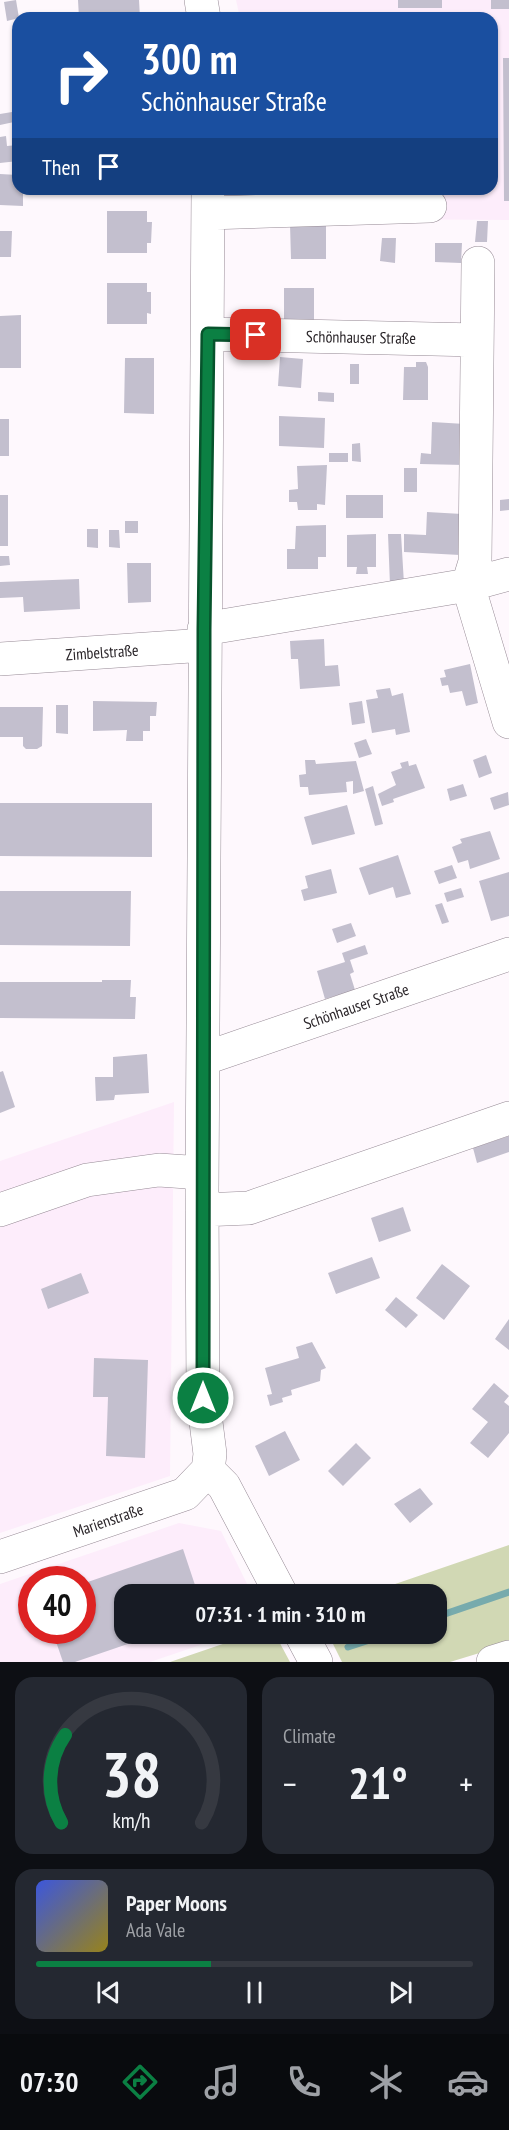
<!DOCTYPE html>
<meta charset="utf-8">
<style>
body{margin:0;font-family:"PT Sans Narrow",sans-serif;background:#242831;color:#f1f3f6;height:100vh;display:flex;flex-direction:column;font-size:22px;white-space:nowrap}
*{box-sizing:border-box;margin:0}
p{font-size:20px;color:#9ea1a6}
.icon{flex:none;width:33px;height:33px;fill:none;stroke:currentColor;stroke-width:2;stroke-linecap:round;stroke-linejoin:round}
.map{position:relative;height:1662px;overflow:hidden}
.drawer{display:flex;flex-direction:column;gap:15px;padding:15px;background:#0d0f14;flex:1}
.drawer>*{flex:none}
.banner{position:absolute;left:12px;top:12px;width:486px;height:183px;border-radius:18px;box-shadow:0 2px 4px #0004;background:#1a4fa0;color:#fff;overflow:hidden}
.speed{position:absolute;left:18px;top:1566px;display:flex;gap:12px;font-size:30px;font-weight:700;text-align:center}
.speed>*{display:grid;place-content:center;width:78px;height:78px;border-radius:50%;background:#171b24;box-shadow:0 2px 4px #0004;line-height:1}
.speed .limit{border:9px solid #d22;background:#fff;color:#111}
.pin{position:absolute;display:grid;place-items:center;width:51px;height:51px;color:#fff;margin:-26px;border-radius:12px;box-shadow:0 3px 9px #0006}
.me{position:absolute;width:66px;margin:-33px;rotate:0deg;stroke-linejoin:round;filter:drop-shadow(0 0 4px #0008)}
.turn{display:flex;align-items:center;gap:21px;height:126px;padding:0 30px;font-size:27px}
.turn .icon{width:78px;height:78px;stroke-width:2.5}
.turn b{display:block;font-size:42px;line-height:51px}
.then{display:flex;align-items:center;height:57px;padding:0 30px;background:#0003;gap:12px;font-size:22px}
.big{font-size:45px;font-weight:700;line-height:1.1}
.drawer .tile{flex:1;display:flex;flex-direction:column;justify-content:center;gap:9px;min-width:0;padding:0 21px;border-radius:18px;background:#242831}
.drawer .dial{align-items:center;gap:0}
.dial svg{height:156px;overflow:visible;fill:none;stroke:#363941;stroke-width:7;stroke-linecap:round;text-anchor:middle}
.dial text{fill:#f1f3f6;stroke:none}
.song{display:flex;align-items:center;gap:18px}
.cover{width:72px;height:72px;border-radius:9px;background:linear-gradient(135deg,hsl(230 70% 55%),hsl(50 70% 35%))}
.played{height:6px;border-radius:3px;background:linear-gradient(90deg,#0b8043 40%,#363941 40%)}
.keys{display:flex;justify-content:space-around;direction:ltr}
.heat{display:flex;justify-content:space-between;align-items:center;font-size:33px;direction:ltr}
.drawer .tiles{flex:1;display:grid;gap:15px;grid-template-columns:1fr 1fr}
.tile:last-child{grid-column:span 2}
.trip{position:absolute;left:114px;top:1584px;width:333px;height:60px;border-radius:18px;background:#171b24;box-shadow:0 2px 4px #0004;font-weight:700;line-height:60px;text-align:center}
.dock{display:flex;height:96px;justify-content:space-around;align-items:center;background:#090b0e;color:#9ea1a6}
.dock .icon{width:42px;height:42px}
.dock .on{color:#0b8043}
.dock b{font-size:27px;color:#f1f3f6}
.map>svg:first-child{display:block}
.built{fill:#fdedfb;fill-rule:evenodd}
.green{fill:#d1d8b4}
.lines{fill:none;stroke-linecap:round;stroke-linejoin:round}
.stream{stroke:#77abad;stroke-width:7}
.building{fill:#c3bfce}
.minor-casing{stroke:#968a95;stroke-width:34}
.minor{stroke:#fff;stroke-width:33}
.route-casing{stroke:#07532c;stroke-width:15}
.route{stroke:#0b8043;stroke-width:10}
.labels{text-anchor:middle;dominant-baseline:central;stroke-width:6;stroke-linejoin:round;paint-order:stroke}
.street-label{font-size:16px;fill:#2a2529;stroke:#fff}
</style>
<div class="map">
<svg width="509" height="1662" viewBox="0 0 509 1662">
<rect width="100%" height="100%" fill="#fef8fd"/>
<path class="built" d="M236,0H509V220L237,218L238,189H492V18H240Z
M174,1102L170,1476L0,1533V1161Z
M179,1523L221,1531L252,1594H124V1634H233L150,1662H0V1584ZM32,1580H82V1630H32Z"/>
<path class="green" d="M509,1545V1644L450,1662H342L328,1634H436V1594H366Z
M252,1634H275L290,1662H170Z"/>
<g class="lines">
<path class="stream" d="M436,1617L509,1592
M348,1647L388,1634"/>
</g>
<path class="building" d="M16,0L19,18L7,21L4,2Z
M78,0H139L140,18H79Z
M398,0H442V8H398Z
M491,0H509V9H491Z
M503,58H509V201H504Z
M12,112L14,122L0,125V114Z
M6,136L7,146L18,145V161L0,163V137Z
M0,174L18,175V189H23V206L0,205Z
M107,211H147V222H152L151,243H147V253H107Z
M477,221H488L487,242H475Z
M326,223V259H291L290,224Z
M0,231H12L11,257H0Z
M382,238H396L395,263L380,261Z
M435,243H462L461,263L435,262Z
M107,283H147V292H151V314L147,313V324H107Z
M284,288H314V322H284Z
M21,315V368H0V316Z
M280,357L303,359L301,388L278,386Z
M125,358H154V414L124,413Z
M416,362H426L428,367V400H403L404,367H416Z
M350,364H359V384H350Z
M318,392L334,393V402L318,401Z
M279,416L325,418L324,448L279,446Z
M0,419H9V456H0Z
M432,422L465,424L464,465L420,464L421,453L431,454Z
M360,443L361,462L352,461V444Z
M329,453H348V462H329Z
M327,465L325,505L317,504V510H298L297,502H289V490L298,489L297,466Z
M404,468H417V492H404Z
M0,495H8V546H0Z
M346,495H383V518H346Z
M509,499V510L500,511V500Z
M427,512L462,514L460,555L404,552V534L426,535Z
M125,521H138V533H125Z
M326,525V557H318V569H287V549H295L296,526Z
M87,529H98V548L87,547Z
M109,530H119L120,548L109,547Z
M376,534V567H367L368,574H356L357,567H347V535Z
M388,534H401L404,584L390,585Z
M0,556H9L10,565L0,566Z
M127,563H151V602L128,603Z
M79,579L80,609L24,612L23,597L0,598V582Z
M324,639L325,666L338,665L340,686L300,689L298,659H291L290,641Z
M470,664L478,703L466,706L462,691L450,693L448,685L442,686L440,678L446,677L444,670Z
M390,688L392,696L403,693L410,732L396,735L395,729L372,733L366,700L378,698L376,690Z
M93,701L157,702L156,716H150V731H143V741H126L127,730L93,731Z
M362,701L365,723L352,725L349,703Z
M56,705H68V734L56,733Z
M0,707H43L42,746L37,749H26L23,746V737H0Z
M366,739L372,754L359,758L354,743Z
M486,755L492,773L479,778L473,760Z
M305,760H315L316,764L356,761L364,791L353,794V781L346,782L347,792L309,795L308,787H300L299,775L306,774Z
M408,761L409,766L416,764L425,788L393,799L394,802L382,806L378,794L396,785L391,772L402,768L400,763Z
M463,784L467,796L450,801L447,789Z
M373,786L383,824L375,826L365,789Z
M508,792L509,805L494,810L490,798Z
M0,803H152V857L0,856Z
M347,805L355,834L312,845L304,817Z
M490,831L500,859L470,869L468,860L458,863L452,847L462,843L460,839Z
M398,855L411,894L396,898L393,887L369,895L359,868Z
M452,865L457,878L439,884L434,871Z
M331,869L337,893L304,901L301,890L308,888L305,876Z
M509,872V916L491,921L479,881Z
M461,888L464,897L447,902L444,893Z
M0,891H131L130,946L0,945Z
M442,903L449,922L442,924L435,905Z
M351,923L356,936L337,943L332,929Z
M365,945L368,954L350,960L354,972L350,974L355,990L325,999L317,971L345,962L342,953Z
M102,980H131L130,997H136L135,1019L0,1018V982H102Z
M147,1054L149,1093L115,1095L114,1100L96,1101L95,1077H113V1057Z
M3,1071L15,1107L0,1113V1072Z
M509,1136V1152L477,1163L473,1148Z
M403,1207L411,1231L379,1242L371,1218Z
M372,1257L380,1278L336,1294L328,1273Z
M442,1264L470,1286L444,1320L416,1298Z
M81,1273L89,1293L48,1309L41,1289Z
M396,1297L418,1315L406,1328L385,1310Z
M509,1319V1350L495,1339Z
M312,1342L326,1368L321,1370L320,1381L291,1390L292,1395L282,1398L283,1402L270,1406L267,1395L272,1394L265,1368L299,1358L296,1347Z
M94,1358L148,1360L145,1458L106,1456L108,1397H93Z
M494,1383L509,1396L504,1402L509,1406V1433L488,1458L470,1443L488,1422L472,1409Z
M285,1431L300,1460L269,1476L255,1446Z
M356,1443L371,1458L343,1486L328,1471Z
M420,1488L433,1504L410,1523L394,1504Z
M183,1549L198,1594H124V1634H157L75,1662H63L52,1630H82V1584Z"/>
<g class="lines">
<g class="minor-casing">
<path id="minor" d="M201,0L204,18
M208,213L430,206
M478,263L475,562L468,585L509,722
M208,334L477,340
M204,629L468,585L509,574
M0,659L205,645
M203,1059L509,954
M0,1210L87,1180L159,1170L202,1173
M202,1210L249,1208L509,1118
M208,1470L224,1486L281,1594
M0,1557L185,1494L208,1470L210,1454L203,1398L202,1193L208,189
M301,1634L316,1662
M493,1662L509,1657"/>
</g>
<use href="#minor" class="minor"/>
</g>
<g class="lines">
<g class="route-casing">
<path id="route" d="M203,1398L204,629L208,334L256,335"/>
</g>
<use href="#route" class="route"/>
</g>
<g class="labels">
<g class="street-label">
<text transform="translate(361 337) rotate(1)">Schönhauser Straße</text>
<text transform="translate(102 652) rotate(-4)">Zimbelstraße</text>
<text transform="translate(356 1006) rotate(-19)">Schönhauser Straße</text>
<text transform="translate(108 1520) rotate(-19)">Marienstraße</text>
</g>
</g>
</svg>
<div class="speed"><div class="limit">40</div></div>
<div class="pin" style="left:256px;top:335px;background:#d93025"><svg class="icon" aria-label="arrive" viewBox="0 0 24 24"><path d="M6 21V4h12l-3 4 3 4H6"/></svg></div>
<svg class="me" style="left:203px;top:1398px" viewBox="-20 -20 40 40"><circle r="17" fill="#0b8043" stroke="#fff" stroke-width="3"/><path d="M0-11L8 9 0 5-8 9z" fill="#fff"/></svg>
<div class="trip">07:31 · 1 min · 310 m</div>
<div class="banner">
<div class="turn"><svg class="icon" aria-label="right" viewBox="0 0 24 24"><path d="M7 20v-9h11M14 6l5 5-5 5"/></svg><div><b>300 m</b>Schönhauser Straße</div></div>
<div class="then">Then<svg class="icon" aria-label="arrive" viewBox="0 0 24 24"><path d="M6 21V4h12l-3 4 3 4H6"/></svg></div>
</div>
</div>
<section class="drawer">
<div class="tiles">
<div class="tile dial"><svg viewBox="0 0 100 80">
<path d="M14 69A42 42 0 1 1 86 69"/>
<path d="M14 69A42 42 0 0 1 16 24" stroke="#0b8043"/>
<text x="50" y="56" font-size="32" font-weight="700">38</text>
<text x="50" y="72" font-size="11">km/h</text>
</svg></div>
<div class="tile"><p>Climate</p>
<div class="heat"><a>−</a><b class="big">21°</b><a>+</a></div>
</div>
<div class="tile">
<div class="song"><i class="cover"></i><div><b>Paper Moons</b><p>Ada Vale</p></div></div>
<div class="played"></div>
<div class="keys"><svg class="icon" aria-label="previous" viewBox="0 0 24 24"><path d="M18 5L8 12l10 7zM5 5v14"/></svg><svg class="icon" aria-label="pause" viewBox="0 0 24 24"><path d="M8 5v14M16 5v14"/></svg><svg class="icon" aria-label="next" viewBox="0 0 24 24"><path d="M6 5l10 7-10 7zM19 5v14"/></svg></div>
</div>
</div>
</section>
<nav class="dock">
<b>07:30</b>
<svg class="icon on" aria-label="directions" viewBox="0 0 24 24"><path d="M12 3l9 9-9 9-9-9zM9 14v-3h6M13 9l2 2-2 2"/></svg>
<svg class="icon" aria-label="music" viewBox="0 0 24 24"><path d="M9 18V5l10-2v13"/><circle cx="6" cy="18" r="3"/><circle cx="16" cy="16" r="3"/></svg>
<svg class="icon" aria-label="phone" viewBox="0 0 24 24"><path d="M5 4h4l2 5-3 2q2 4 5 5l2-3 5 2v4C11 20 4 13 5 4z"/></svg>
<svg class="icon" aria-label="climate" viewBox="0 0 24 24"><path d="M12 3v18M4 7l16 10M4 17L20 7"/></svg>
<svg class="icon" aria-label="car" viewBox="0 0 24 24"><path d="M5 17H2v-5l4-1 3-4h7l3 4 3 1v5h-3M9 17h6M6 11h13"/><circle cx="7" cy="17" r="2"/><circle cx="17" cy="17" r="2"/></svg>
</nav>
